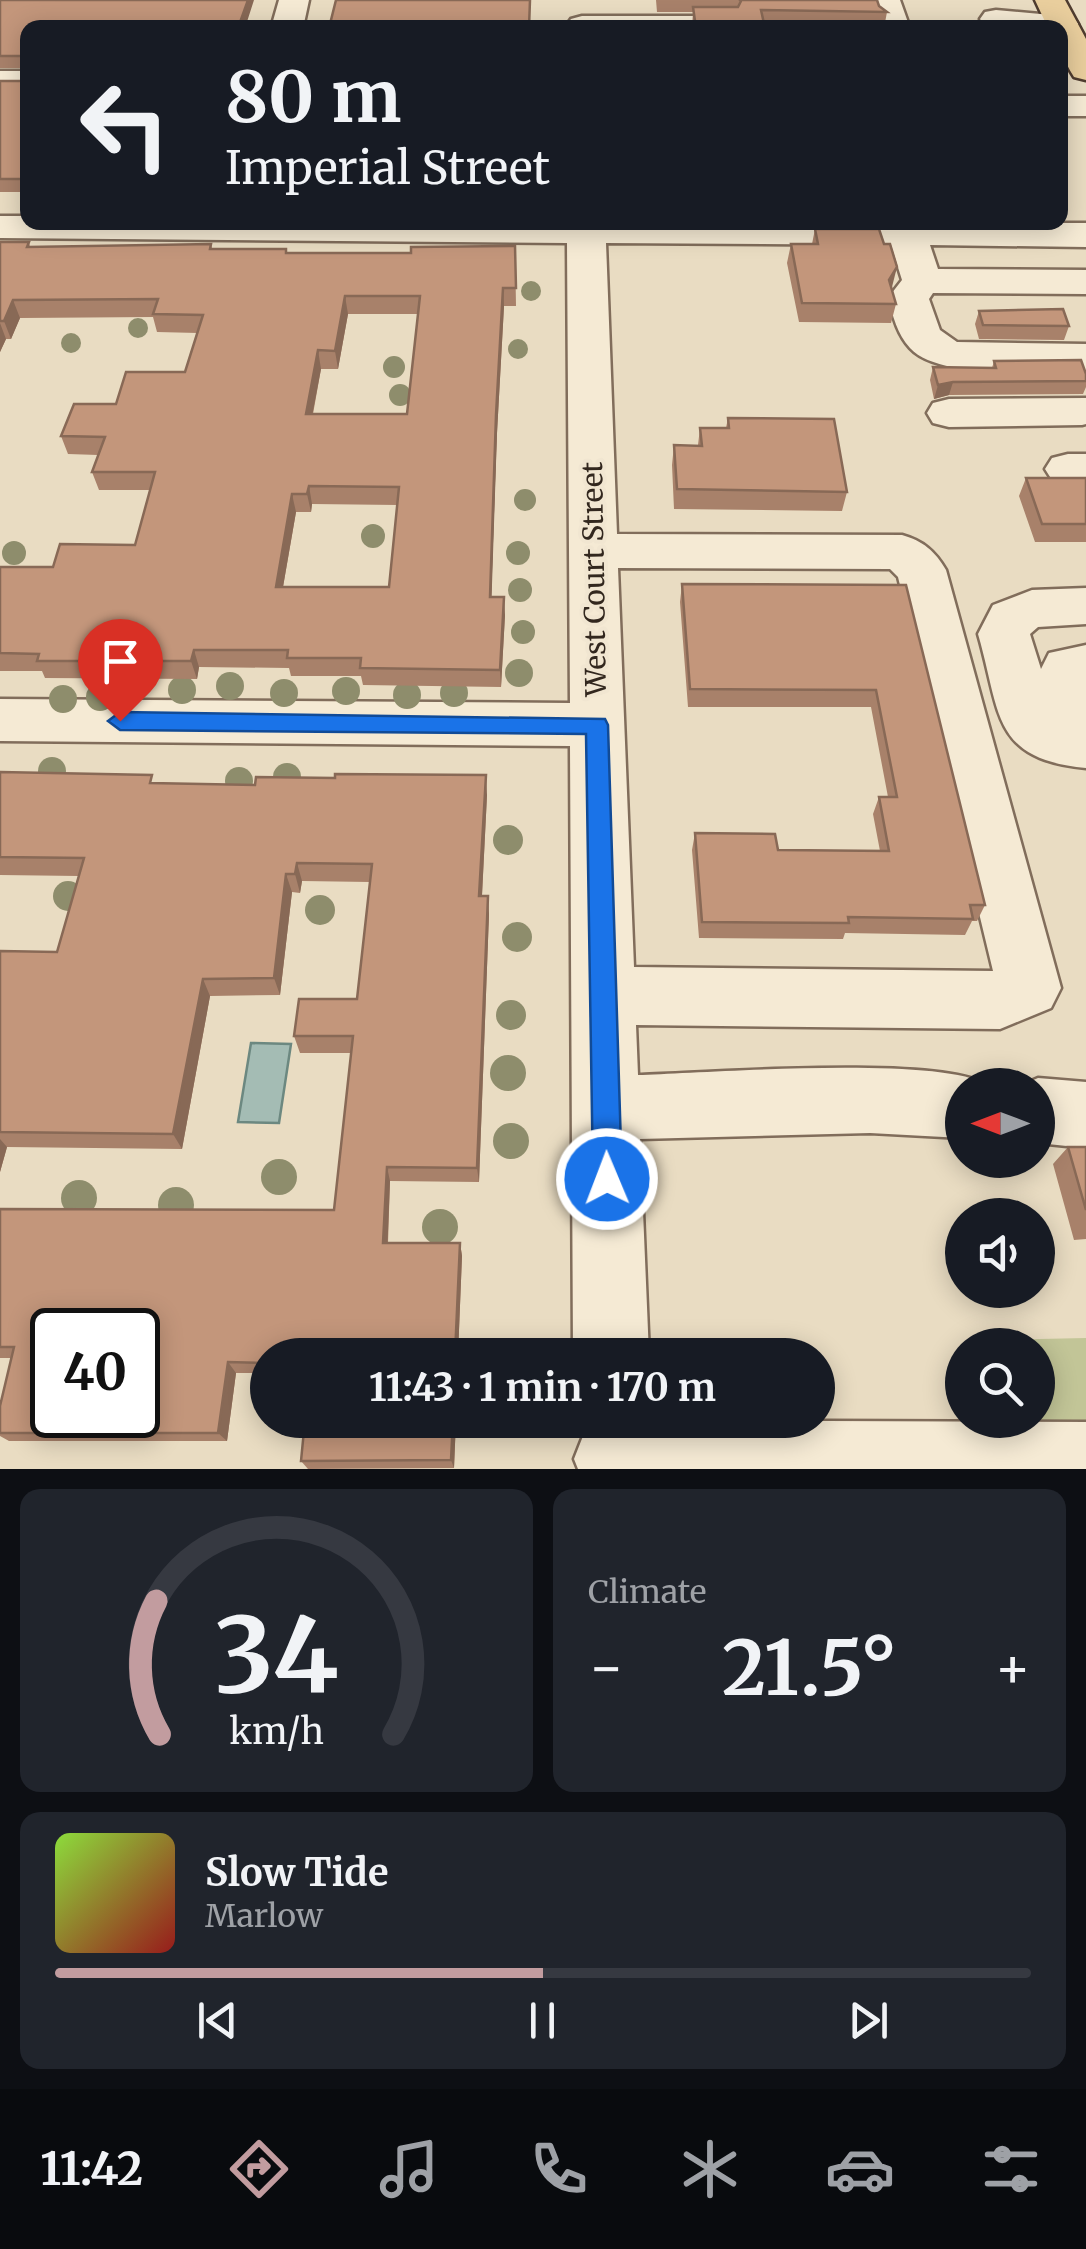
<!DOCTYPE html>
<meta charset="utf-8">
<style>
body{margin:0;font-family:Merriweather,serif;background:#20242c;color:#f1f3f6;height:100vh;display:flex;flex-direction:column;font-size:38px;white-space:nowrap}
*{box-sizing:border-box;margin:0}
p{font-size:32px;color:#9ea1a6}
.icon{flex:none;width:55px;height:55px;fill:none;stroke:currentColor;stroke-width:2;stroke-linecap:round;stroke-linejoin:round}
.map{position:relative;height:1469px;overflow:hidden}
.sheet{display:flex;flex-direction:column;gap:20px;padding:20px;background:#0d0f14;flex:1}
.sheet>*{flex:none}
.top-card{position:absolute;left:20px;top:20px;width:1048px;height:210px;border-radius:20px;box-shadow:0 5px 25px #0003;background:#171b24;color:#f1f3f6;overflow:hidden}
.needle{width:65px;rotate:270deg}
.fabs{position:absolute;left:945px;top:1068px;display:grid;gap:20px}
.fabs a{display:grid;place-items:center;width:110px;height:110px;border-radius:50%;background:#171b24;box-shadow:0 5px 25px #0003;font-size:50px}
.speed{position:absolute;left:30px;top:1308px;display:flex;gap:20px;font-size:50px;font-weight:700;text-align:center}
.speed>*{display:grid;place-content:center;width:130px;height:130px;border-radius:50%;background:#171b24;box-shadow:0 5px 25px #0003;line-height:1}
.speed .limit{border:5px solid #111;border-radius:15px;background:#fff;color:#111}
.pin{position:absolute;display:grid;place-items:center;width:85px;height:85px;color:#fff;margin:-102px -42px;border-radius:50% 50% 50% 0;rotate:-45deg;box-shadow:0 0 10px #0007}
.pin .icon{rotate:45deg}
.me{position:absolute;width:110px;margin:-55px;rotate:359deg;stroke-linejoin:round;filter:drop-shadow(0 0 8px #0008)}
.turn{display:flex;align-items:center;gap:35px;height:210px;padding:0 40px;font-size:45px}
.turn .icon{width:130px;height:130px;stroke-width:2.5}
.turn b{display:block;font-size:70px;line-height:85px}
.big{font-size:75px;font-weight:700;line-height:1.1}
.sheet .widget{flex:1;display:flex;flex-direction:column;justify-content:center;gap:15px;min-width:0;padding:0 35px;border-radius:20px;background:#20242c}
.sheet .dial{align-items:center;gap:0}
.dial svg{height:260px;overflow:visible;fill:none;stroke:#363941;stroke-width:7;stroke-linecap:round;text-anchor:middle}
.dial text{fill:#f1f3f6;stroke:none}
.song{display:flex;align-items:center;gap:30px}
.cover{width:120px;height:120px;border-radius:15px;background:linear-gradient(135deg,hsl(90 70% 55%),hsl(0 70% 35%))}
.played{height:10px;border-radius:5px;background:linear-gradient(90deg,#c29c9f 50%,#363941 50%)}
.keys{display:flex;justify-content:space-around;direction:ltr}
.heat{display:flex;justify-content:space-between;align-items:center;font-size:55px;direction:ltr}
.sheet .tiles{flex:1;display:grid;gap:20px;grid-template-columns:1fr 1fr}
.widget:last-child{grid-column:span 2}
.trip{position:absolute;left:250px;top:1338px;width:585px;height:100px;border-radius:50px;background:#171b24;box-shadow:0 5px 25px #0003;font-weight:700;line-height:100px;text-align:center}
.menu{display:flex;height:160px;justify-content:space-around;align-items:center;background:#090b0e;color:#9ea1a6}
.menu .icon{width:70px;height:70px}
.menu .selected{color:#c29c9f}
.menu b{font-size:45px;color:#f1f3f6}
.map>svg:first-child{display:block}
.green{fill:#c2c597}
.water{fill:#a4bcb4;stroke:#6c8880;stroke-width:2.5}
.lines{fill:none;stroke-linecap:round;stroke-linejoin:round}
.minor-casing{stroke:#816d5b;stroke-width:5}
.major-casing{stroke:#4f3c2f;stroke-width:5}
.minor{fill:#f5ead4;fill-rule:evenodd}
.major{fill:#e9ce9d;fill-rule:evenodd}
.tree{fill:#8e8d6c}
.wall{fill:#a8816a;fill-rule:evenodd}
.shaded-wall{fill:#886956}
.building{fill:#c3967b;stroke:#886956;stroke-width:2.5;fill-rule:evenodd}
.route{fill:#1a73e8;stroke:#114b97;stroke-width:2.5}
.labels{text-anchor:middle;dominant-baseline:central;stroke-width:8;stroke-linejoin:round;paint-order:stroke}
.street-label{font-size:28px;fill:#32271e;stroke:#f1e6d1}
</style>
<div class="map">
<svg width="1086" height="1469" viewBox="0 0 1086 1469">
<rect width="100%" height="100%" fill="#e9dcc2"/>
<path class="green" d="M1086,1338V1426L1005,1421L1038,1420V1345H989L988,1340Z"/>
<path class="water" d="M251,1043L291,1044L279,1123L238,1122Z"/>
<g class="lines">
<g class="minor-casing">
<path id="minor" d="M279,0H309L303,28H271Z
M870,0H900L910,28H878Z
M996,10L1073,17L1078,24L1073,31L1062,33L1060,28L985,26L980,19L985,12Z
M582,16H719L730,19L735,26H566L571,19Z
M0,71H28V91H0Z
M1060,96H1086V116H1060Z
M0,216H28V222L1086,223V247L930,245L938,269L1086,270V294L933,293L929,299L940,330L957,342L1086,344V370C1043,369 940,381 910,348C897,334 893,316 888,298L902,280L891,245L606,243L617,534L902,535C923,541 935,551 946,570L1061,988L1051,1008L1000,1029L636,1025L638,1075C705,1073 941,1055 987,1085H962V1138L870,1133L640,1139L649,1355H573L570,746L0,741V699L570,703L567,243L0,238ZM618,568L890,569L898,577L993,971L634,967Z
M1086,398V424L1082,425L949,427L933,423L927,413L933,403L949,399Z
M1068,454H1086V484L1052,480L1045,469L1052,458Z
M1086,588V624L1038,627L1030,634L1041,669L1049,653L1086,645V768C991,759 1001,713 978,634L993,605L1032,590Z
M1038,1078L1086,1082V1148L1038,1143V1085H1022Z
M612,1420L1086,1422V1469H578L574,1459L585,1431Z"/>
</g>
<g class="major-casing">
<path id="major" d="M1035,0H1065L1086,39V80L1074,77C1063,60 1060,48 1060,28H1048Z"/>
</g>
<use href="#minor" class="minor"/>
<use href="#major" class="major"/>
</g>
<g class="tree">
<circle cx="531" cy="291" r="10"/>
<circle cx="138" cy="328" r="10"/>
<circle cx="71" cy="343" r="10"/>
<circle cx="518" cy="349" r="10"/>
<circle cx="394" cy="367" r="11"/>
<circle cx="400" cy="395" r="11"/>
<circle cx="525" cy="500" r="11"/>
<circle cx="373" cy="536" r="12"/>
<circle cx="14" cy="553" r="12"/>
<circle cx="518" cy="553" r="12"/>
<circle cx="520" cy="590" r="12"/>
<circle cx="523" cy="632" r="12"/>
<circle cx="519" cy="673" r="14"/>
<circle cx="230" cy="686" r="14"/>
<circle cx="182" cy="690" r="14"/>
<circle cx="346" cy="691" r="14"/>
<circle cx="284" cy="693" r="14"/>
<circle cx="454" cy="693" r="14"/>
<circle cx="407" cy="695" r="14"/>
<circle cx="100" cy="697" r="14"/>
<circle cx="63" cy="699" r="14"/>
<circle cx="52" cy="771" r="14"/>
<circle cx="287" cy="777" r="14"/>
<circle cx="239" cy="781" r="14"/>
<circle cx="508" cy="840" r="15"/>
<circle cx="68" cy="896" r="15"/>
<circle cx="320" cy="910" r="15"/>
<circle cx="517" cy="937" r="15"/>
<circle cx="511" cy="1015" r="15"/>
<circle cx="508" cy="1073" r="18"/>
<circle cx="511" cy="1141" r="18"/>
<circle cx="279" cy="1177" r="18"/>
<circle cx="79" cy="1198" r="18"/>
<circle cx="176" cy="1205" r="18"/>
<circle cx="440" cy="1227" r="18"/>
</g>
<path class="wall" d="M0,0L28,28V192H0V81H27V68H0Z
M656,0H877L879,6L887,12L884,28H692L693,12H657Z
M815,229L891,288L896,304L891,323L799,322L787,263L791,244H812Z
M0,242H29L30,247L211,244L212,249H286L287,253H411L515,246L516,306H504L497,433L491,597L505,615L501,687L363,685L361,676H291L289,668L199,667L197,679L45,678L42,671H0V567H53L135,545L150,490H99L92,472L98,455L68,454L61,436L116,404L185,372L198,333L157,332L153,317L20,318L11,339H6L0,352ZM348,314H418L407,414H313L321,369H338ZM312,504L398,505L389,587H283L296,512H311Z
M979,311L1069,326L1064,340L979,339L975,324Z
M994,361L1086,374V387L1083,394L949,395L934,399L930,380L933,367L992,368Z
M728,418L847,492L842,511L674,509L672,465L674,445H698L700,428H726Z
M1026,478H1086V542H1035L1019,496Z
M682,584L906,585L985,905L977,921H972L965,935L845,933L843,939L699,938L692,850L695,833L778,850L880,851L873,814L879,797H888L871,707H688L680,602Z
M0,772L155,784L487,795L482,896L489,914L479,1182L390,1181L388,1243H460L462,1256L458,1355H268V1373H236L227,1441H9L0,1436V1407L11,1358H0V1209L334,1210L351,1053H300L294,1036L357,999L370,882L302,881L300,893L292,892L280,995L210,996L182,1149L7,1147L0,1172V951L57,952L79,876L0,875Z
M1068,1147H1086V1239L1074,1240L1053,1164Z
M456,1420L454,1468L308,1469L301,1461Z"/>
<path class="shaded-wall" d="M248,0H254L245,28H238Z
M897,267L892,287L884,299L889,280Z
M503,288L504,306L497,433L491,615L490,597L496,415Z
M345,296L348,314L338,369L335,351Z
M13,300L20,318L11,339L4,321Z
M0,323L6,339L0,352Z
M318,350L321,369L309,432L306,414Z
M953,382L949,395L934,399L938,385Z
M309,486L312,504L311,512L307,494Z
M292,494L296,512L280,604L276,587Z
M504,597L505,615L501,687L500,670Z
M194,650L199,667L197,679L191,661Z
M486,775L487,795L481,914L479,896Z
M297,863L302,881L300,893L295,874Z
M286,874L292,892L280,995L274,978Z
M488,896L489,914L479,1182L477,1168Z
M203,979L210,996L182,1149L173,1134Z
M0,1139L7,1147L0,1172Z
M387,1167L390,1181L387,1256L383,1243Z
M460,1243L462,1256L458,1355H455Z
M228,1362L236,1373L227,1441L218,1433Z
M453,1420H456L454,1468L451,1460Z"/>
<path class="building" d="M0,0H248L238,28H28V179H0V81H27V56H0Z
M336,0H530L529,28H329Z
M740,0H877L879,6L887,12L761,10L765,28H696L693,7H738L741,1Z
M815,229H879L884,244H890L897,267L889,280L896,304L802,303L791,244H818Z
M0,242H29L27,247L211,244L210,249H286V253H411V247L515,246L516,288H503L496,415L490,597H504L500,670L360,668L361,658H287L288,650H194L191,661H37L39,654L0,653V567H53L60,544L135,545L155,472H92L105,437L61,436L74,404H116L126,372H185L203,315L153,314L158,299L13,300L4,321H0ZM345,296H420L407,414H306L318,350L335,351ZM309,486L399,487L389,587H276L292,494H307Z
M1063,309L1069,326L983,325L979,311Z
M1081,360L1086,374V381L953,382L938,385L933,367L996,368L994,361Z
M728,418L834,419L847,492L677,489L674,445L702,446L700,428H729Z
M1026,478H1086V524H1042Z
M682,584L906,585L985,905H970L973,919L848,917L849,923L702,922L695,833L775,834L778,850L889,851L879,797H897L876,690L690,689Z
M0,772L152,775L150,783L255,785L256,777L335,778V774L486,775L479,896H488L477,1168L387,1167L383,1243H460L455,1355H268V1363L228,1362L218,1433H0V1406L14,1347H0V1209L334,1210L353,1036H294L299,999H357L372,864L297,863L295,874H286L274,978L203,979L173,1134L0,1132V951L57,952L84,858L0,857ZM52,1330H138V1415H52Z
M1068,1147H1086V1210Z
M305,1420H453L451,1460L301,1461Z"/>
<path class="route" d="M120,712L605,719L608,725L622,1179L617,1189L607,1193L597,1189L593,1179L586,734L120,730L108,721Z"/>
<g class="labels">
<g class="street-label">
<text transform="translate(594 579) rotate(-91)">West Court Street</text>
</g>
</g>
</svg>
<div class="fabs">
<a><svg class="needle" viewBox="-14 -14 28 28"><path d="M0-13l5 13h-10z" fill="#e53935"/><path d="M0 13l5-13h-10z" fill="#9ea1a6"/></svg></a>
<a><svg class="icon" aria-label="sound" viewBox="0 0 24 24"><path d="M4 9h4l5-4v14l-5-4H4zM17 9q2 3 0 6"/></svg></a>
<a><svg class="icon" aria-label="search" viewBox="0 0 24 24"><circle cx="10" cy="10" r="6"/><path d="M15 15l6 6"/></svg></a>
</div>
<div class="speed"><div class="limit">40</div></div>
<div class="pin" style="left:120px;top:721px;background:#d93025"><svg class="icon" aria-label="arrive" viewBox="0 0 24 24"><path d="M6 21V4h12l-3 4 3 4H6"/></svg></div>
<svg class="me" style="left:607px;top:1179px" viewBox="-20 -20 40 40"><circle r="17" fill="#1a73e8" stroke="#fff" stroke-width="3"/><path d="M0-11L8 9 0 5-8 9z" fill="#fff"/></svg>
<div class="trip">11:43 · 1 min · 170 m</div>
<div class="top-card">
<div class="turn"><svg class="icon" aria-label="left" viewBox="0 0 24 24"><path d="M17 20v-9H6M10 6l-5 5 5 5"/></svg><div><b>80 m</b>Imperial Street</div></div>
</div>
</div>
<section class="sheet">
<div class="tiles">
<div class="widget dial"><svg viewBox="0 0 100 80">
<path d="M14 69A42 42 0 1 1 86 69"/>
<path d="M14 69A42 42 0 0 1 13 28" stroke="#c29c9f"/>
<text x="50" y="56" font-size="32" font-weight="700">34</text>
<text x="50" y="72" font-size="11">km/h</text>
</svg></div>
<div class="widget"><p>Climate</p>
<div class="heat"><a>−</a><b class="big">21.5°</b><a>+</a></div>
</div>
<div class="widget">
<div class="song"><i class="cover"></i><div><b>Slow Tide</b><p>Marlow</p></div></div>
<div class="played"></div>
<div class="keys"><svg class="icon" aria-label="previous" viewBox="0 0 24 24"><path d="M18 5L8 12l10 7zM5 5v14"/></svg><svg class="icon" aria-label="pause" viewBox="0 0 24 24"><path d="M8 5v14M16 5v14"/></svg><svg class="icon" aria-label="next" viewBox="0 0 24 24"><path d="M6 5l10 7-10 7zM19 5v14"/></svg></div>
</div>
</div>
</section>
<nav class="menu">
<b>11:42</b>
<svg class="icon selected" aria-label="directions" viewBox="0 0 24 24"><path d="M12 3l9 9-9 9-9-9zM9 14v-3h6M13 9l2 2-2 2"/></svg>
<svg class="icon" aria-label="music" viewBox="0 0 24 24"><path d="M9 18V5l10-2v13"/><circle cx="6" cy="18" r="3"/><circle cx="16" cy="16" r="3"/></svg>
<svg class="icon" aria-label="phone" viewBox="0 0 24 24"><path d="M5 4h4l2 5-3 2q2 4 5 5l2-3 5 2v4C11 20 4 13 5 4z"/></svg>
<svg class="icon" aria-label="climate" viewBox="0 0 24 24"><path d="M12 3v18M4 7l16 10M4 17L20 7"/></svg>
<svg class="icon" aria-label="car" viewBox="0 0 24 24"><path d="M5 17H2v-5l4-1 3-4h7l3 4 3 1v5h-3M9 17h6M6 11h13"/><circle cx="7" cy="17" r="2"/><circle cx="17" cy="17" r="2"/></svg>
<svg class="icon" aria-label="filters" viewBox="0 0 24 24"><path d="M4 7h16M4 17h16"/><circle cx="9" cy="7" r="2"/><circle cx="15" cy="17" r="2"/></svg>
</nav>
